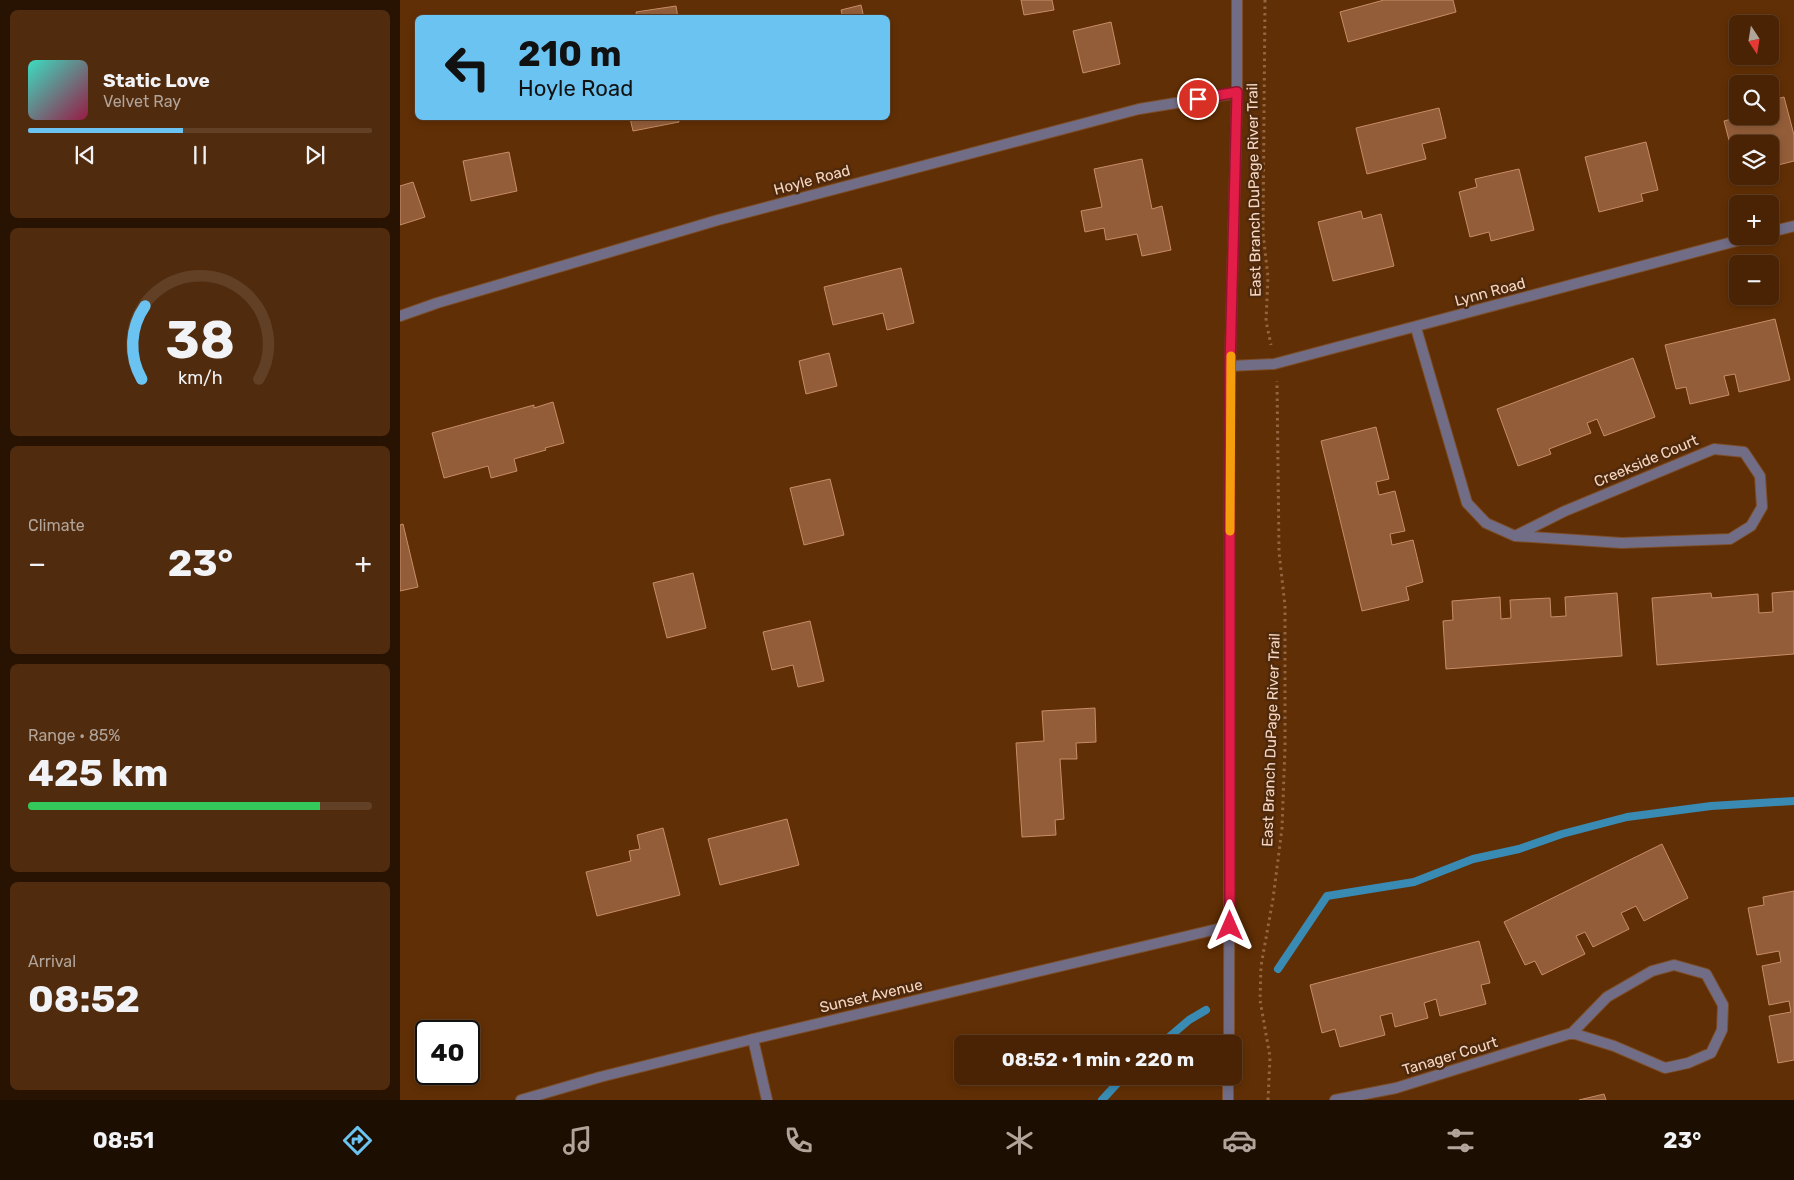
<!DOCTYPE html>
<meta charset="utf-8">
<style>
body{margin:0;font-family:Rubik,sans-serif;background:#502b0e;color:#f1f3f6;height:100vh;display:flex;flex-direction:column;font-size:19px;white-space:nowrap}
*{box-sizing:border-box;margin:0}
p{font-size:16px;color:#b1a49a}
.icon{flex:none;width:28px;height:28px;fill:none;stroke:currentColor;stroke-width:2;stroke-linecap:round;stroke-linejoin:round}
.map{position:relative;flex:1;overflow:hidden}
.drawer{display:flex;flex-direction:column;gap:10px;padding:10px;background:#281302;width:400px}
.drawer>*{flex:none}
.hud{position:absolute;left:15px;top:15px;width:475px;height:105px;border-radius:8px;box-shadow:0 2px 8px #0003,0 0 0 1px #614026;background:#6bc3f2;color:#111;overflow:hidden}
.needle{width:32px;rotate:168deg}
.controls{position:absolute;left:1329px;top:15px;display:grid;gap:10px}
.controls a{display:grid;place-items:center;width:50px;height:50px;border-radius:8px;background:#492304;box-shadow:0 2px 8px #0003,0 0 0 1px #614026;font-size:25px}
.speed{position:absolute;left:15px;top:1020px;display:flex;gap:10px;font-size:25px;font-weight:700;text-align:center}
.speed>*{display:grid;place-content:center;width:65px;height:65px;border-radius:50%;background:#492304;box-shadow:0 2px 8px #0003,0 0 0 1px #614026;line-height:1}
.speed .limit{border:2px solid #111;border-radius:8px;background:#fff;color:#111}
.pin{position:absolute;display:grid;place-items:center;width:42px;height:42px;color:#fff;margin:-21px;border:2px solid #fff;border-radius:50%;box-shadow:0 1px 5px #0007}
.me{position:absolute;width:55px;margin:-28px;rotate:0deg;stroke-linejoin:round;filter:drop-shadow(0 0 4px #0008)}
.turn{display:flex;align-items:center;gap:18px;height:105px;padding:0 20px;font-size:22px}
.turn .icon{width:65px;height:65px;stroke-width:2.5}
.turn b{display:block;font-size:35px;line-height:42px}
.big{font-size:38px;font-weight:700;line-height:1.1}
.drawer .widget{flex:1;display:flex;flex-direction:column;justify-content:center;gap:8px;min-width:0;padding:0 18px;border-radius:8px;background:#502b0e}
.drawer .dial{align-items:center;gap:0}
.dial svg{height:130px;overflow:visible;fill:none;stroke:#614026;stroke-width:7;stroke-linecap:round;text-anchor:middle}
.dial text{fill:#f1f3f6;stroke:none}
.song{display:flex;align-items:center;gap:15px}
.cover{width:60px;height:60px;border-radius:8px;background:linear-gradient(135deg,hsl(170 70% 55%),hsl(340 70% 35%))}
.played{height:5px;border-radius:2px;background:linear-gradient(90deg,#6bc3f2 45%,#614026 45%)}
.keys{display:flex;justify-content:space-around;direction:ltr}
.heat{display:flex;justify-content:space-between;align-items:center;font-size:28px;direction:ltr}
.charge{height:8px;border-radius:4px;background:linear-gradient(90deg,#34c759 85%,#614026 0)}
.trip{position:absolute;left:554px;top:1035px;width:288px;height:50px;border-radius:8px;background:#492304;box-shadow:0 2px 8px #0003,0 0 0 1px #614026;font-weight:700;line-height:50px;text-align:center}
.tabs{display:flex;height:80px;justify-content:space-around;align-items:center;background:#1d0e02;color:#b1a49a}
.tabs .icon{width:35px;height:35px}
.tabs .selected{color:#6bc3f2}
.tabs b{font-size:22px;color:#f1f3f6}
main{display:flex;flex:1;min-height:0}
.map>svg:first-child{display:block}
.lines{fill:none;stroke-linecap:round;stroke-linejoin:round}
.stream{stroke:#398bb3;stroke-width:8}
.building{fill:#935d39;stroke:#c78d68}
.service-casing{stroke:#7c4d27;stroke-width:12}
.minor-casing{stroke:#7c4d27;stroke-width:12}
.tertiary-casing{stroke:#7c4d27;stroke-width:12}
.path{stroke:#926643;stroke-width:3;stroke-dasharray:2.5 4;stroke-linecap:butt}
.service{stroke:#726d86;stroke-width:10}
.minor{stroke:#726d86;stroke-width:10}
.tertiary{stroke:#726d86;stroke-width:10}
.route-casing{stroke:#92132f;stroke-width:12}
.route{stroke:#e11d48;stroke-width:9}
.slow{stroke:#f59e0b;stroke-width:9}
.labels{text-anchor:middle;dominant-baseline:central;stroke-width:5;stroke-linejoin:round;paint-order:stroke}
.street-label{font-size:15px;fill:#f5d6c2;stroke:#4f290c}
</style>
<main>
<section class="drawer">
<div class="widget">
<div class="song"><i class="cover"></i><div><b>Static Love</b><p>Velvet Ray</p></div></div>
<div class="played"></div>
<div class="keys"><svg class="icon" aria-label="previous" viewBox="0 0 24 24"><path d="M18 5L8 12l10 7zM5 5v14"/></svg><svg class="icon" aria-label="pause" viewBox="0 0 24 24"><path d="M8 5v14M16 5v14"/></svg><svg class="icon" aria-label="next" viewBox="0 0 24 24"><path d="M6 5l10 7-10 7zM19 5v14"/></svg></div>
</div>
<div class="widget dial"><svg viewBox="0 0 100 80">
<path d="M14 69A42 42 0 1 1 86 69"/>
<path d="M14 69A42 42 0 0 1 16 24" stroke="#6bc3f2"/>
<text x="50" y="56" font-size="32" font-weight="700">38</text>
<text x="50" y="72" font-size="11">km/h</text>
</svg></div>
<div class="widget"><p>Climate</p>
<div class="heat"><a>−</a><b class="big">23°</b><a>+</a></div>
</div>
<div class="widget"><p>Range · 85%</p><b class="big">425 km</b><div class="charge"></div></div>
<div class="widget"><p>Arrival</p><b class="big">08:52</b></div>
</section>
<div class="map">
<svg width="1394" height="1100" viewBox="0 0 1394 1100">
<rect width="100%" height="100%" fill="#612f05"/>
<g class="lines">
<path class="stream" d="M878,969L927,896L1014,882L1073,859L1119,849L1162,834L1227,817L1311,806L1394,801
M761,1044L789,1020L806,1010
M702,1100L724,1076"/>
</g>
<path class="building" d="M621,0H652L654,10L624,15Z
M984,0H1053L1056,12L948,42L940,12Z
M461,5L464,18H443L441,10Z
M276,6L278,18H237L236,12Z
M711,22L720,64L683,73L673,31Z
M1384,97L1394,135V161L1370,167V144H1338V166L1336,167L1324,121L1343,116H1370V101Z
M1039,108L1046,138L1022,144L1026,159L967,174L956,128Z
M230,118H278L279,122L233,131Z
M1246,142L1258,190L1241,194L1243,201L1199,212L1185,157Z
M109,152L117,191L71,201L63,161Z
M742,159L752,209L762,206L771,250L742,256L737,234L706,240L704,228L685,232L681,211L702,207L694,169Z
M1119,169L1134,230L1091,241L1089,232L1070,237L1059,192L1077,187L1075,179Z
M13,182L25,217L0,225V186Z
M961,211L963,219L981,214L994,266L933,281L918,222Z
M501,268L514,323L487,330L483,313L433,325L424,287Z
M1375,319L1390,380L1339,392L1335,374L1324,376L1329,395L1290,404L1286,387L1276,389L1265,345Z
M429,353L437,386L406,394L399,361Z
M1233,358L1255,417L1204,436L1197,419L1187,423L1191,433L1149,449L1151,454L1118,466L1097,409Z
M153,402L164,443L145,448L146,450L114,459L117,471L91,478L88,466L44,478L32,433L134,405V408Z
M976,427L989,479L976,482L979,495L995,491L1005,531L990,534L992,545L1013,540L1023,582L1006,587L1009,600L962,611L921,441Z
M430,479L444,535L404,545L390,488Z
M3,524L18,587L0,591V525Z
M293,573L306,628L267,638L253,583Z
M1394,591V654L1257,665L1252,598L1311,593L1312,598L1358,594L1359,613L1373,612L1372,593Z
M1217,593L1222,656L1046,669L1043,621L1053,620L1052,601L1100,597L1101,619L1111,618L1110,600L1150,598L1151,617L1166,616L1165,597Z
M410,621L424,681L398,687L393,665L372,670L363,632Z
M695,708L696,742L676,743L677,759H660L664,819L655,820L656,835L622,837L616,743L644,741L642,711Z
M387,819L399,865L320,885L308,839Z
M263,828L280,895L197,916L186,872L231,861L229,851L240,849L237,835Z
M1262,844L1288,898L1244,921L1236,906L1221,913L1229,929L1193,947L1185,932L1176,936L1185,954L1142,975L1135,961L1125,965L1104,922Z
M1394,891V1060L1378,1063L1369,1016L1391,1012L1389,1001L1369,1005L1362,966L1381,962L1379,951L1357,955L1348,908L1364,905L1363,897Z
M1079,941L1090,983L1081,985L1086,1004L1040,1016L1036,999L1024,1003L1028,1018L995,1027L992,1013L980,1016L985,1035L940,1047L935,1029L922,1033L910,985Z
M1204,1094L1206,1100H1179Z"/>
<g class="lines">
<g class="service-casing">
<path id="service" d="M353,1039L367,1100"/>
</g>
<g class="minor-casing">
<path id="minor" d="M1370,232L1394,226
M0,316L37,303L318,220L739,109L837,93
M1016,328L1067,503L1086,523L1115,536L1222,543L1330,539L1351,526L1362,507L1360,476L1344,452L1314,449L1165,511L1115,536
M830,366L874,364L1355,236
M121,1100L200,1077L353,1039L830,926
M935,1100L996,1088L1172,1033L1207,997L1252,971L1274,965L1306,974L1323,1005L1322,1030L1311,1053L1288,1063L1265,1068L1214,1046L1172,1033"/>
</g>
<g class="tertiary-casing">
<path id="tertiary" d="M829,1044L830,366L837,93V0
M828,1100V1076"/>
</g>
<path class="path" d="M865,0L863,233L868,277L866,321L871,345
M868,1100L870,1057L860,1000L861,966L873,899L882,828L885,748V606L879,552L877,381"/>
<use href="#service" class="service"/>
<use href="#minor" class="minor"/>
<use href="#tertiary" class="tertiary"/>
</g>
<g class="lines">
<g class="route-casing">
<path id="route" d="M798,99L837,92L830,366V926"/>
</g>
<use href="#route" class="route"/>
<path class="slow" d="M830,531L831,356"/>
</g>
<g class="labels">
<g class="street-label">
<text transform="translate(412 180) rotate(-15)">Hoyle Road</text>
<text transform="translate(854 190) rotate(-91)">East Branch DuPage River Trail</text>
<text transform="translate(1090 292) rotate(-15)">Lynn Road</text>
<text transform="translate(1246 461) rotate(-23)">Creekside Court</text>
<text transform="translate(871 740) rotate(-88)">East Branch DuPage River Trail</text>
<text transform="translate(471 996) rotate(-13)">Sunset Avenue</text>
<text transform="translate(1050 1056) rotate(-17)">Tanager Court</text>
</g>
</g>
</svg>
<div class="controls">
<a><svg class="needle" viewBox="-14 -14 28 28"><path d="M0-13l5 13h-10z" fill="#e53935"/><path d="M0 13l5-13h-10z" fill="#b1a49a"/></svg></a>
<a><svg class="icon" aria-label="search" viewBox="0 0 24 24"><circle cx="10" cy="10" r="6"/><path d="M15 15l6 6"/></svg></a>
<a><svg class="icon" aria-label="layers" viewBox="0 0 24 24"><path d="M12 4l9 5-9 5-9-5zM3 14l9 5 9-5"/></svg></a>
<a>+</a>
<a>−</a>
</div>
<div class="speed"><div class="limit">40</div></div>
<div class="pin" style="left:798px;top:99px;background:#d93025"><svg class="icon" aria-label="arrive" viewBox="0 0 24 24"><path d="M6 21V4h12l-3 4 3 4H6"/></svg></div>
<svg class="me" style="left:830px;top:926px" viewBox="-20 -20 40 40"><path d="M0-17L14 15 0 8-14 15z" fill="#e11d48" stroke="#fff" stroke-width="4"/></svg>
<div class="trip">08:52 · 1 min · 220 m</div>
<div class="hud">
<div class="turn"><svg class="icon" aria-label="left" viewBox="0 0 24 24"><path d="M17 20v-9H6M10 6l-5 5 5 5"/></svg><div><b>210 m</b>Hoyle Road</div></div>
</div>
</div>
</main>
<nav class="tabs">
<b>08:51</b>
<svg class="icon selected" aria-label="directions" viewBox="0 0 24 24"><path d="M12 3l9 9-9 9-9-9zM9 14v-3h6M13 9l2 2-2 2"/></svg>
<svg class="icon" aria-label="music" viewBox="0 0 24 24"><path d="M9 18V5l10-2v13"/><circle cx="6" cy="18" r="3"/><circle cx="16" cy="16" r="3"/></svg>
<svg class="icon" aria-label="phone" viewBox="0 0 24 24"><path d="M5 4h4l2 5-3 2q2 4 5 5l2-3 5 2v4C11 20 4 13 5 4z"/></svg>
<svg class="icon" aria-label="climate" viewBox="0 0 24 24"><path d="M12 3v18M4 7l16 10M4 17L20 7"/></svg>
<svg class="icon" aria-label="car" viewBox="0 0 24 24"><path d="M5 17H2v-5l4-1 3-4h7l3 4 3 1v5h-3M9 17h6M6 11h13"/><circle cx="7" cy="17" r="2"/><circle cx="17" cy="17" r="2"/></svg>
<svg class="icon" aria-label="filters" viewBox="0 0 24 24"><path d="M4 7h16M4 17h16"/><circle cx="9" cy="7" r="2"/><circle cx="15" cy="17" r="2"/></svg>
<b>23°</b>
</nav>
